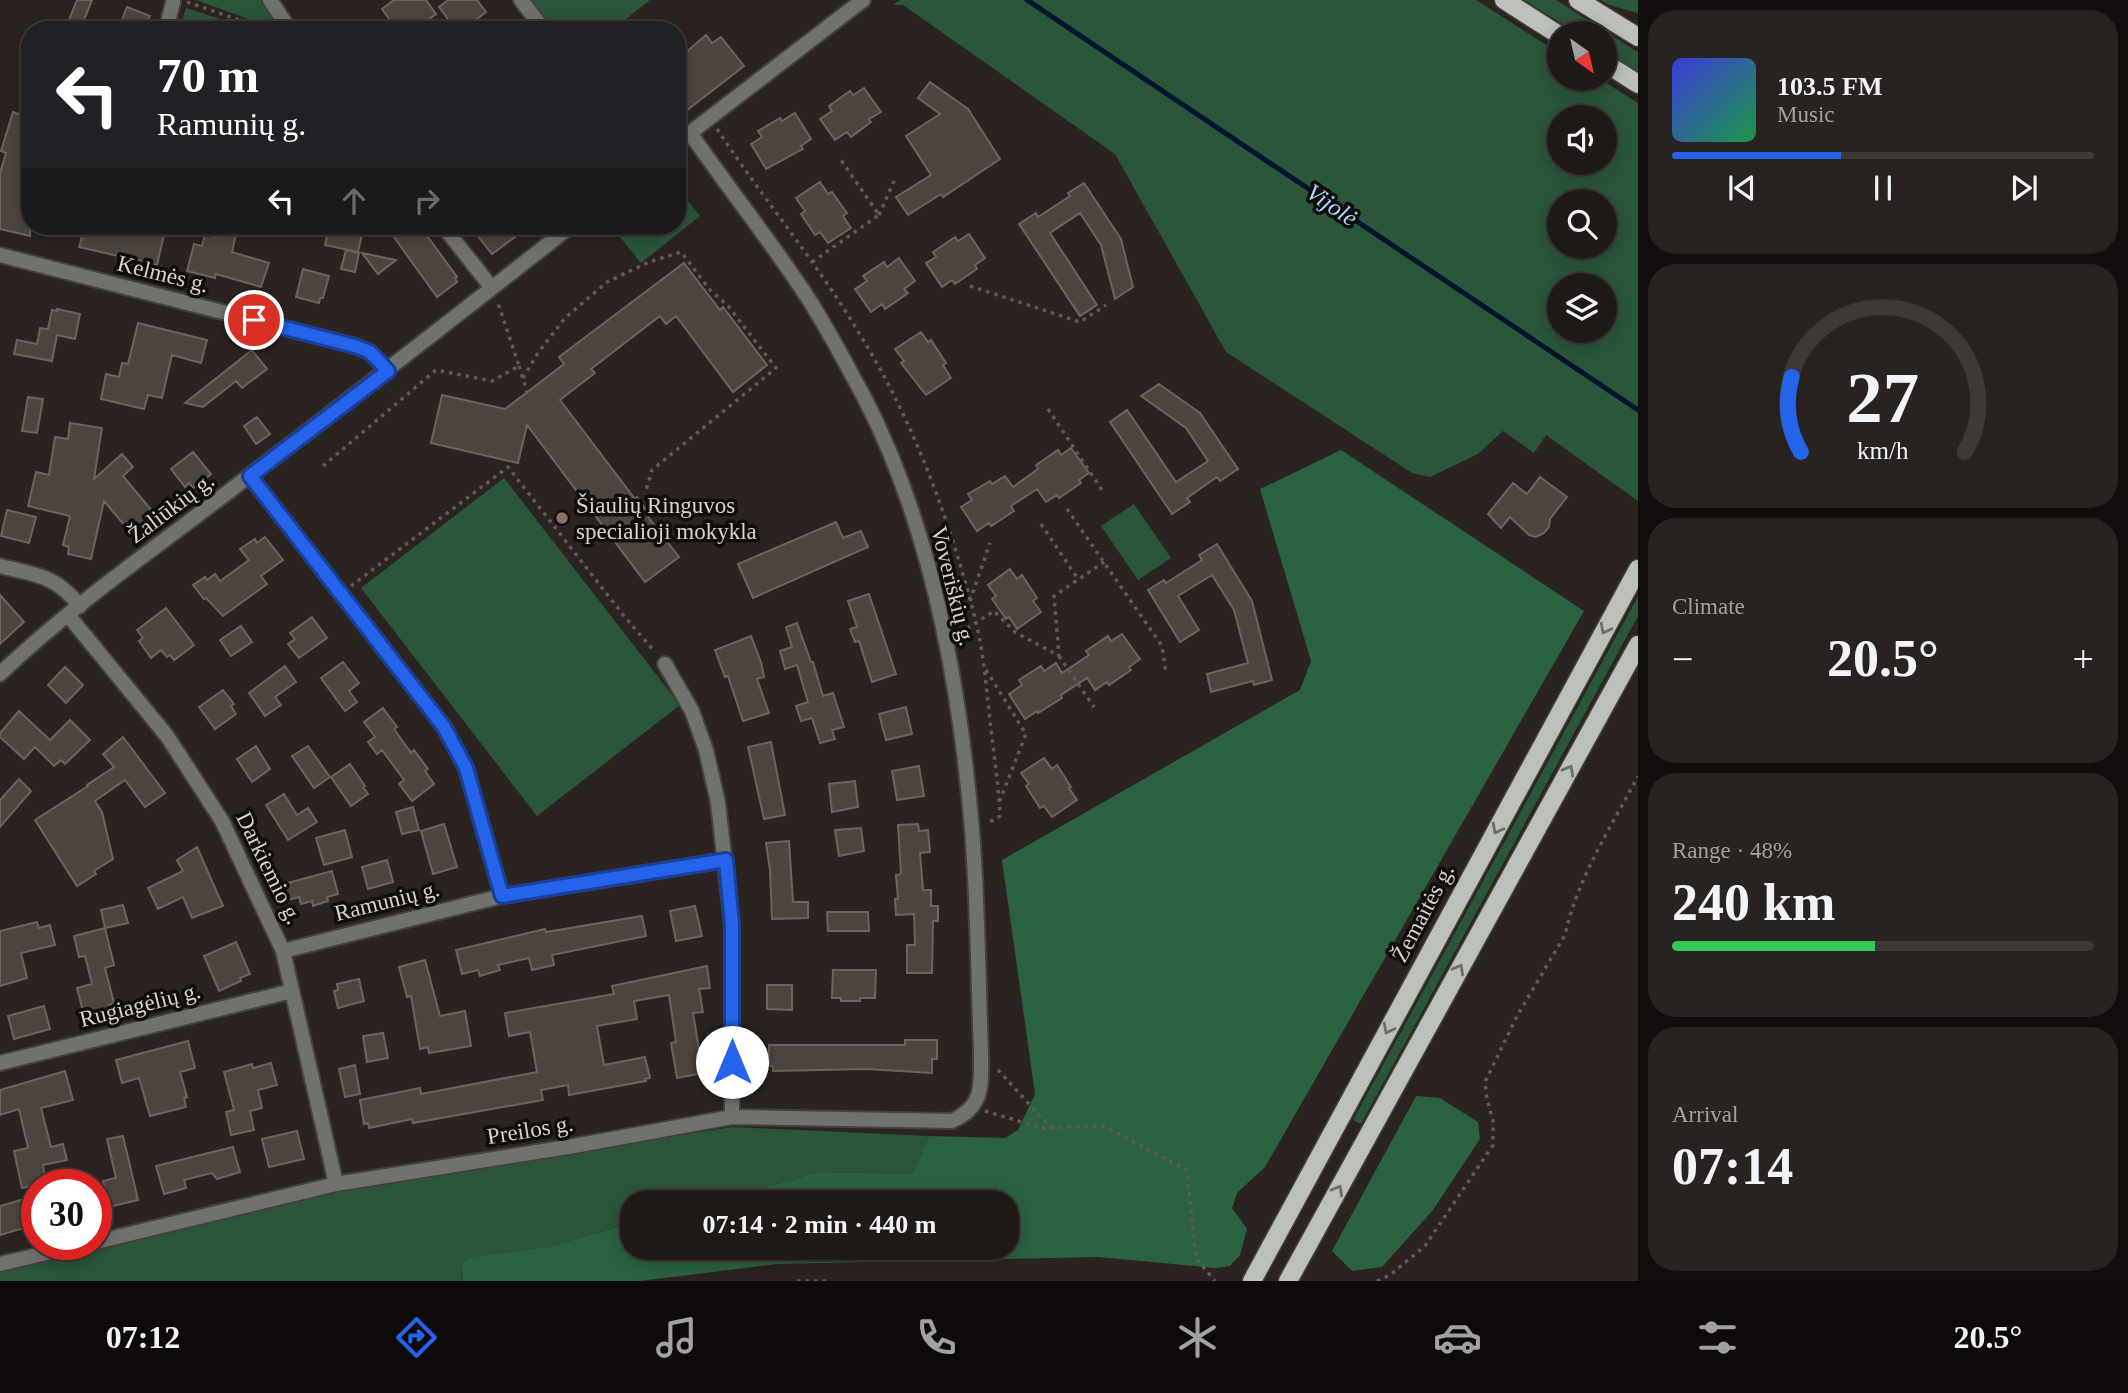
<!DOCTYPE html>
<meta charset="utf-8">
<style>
body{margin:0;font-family:"Times New Roman",serif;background:#282320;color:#f1f3f6;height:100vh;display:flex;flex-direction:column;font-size:26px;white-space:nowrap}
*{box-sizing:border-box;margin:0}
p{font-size:23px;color:#a2a1a1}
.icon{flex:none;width:38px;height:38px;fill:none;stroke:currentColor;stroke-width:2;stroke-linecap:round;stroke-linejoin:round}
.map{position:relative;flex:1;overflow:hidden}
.sheet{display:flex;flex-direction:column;gap:10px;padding:10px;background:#120e0d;width:490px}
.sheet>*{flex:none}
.hud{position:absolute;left:21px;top:21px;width:665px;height:214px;border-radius:28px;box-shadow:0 4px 18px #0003,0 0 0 2px #3d3836;background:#202124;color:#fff;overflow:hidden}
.needle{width:46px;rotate:146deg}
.controls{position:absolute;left:1547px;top:21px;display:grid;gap:14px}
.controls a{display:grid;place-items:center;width:70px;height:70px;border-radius:50%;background:#201a17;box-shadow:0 4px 18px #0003,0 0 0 2px #3d3836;font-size:35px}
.speed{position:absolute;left:21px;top:1169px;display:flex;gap:14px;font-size:35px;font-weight:700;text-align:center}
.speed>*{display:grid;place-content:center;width:91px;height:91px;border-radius:50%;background:#201a17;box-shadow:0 4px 18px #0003,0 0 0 2px #3d3836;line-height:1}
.speed .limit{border:10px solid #d22;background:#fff;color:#111}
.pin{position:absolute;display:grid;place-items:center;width:60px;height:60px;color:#fff;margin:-30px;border:4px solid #fff;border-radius:50%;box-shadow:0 2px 7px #0007}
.me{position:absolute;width:77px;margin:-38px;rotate:0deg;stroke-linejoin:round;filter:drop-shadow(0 0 5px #0008)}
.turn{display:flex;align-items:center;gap:24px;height:147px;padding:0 21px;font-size:32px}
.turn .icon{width:91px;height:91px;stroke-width:2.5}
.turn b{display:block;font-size:49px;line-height:60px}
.lanes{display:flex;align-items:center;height:66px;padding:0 21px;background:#0003;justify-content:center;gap:35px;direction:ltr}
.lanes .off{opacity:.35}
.big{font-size:52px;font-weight:800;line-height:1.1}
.sheet .widget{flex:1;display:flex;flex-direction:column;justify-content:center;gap:10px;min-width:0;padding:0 24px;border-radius:28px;background:#282320}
.sheet .dial{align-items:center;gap:0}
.dial svg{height:182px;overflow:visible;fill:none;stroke:#3d3836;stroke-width:7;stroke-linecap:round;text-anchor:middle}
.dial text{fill:#f1f3f6;stroke:none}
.song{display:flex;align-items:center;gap:21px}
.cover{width:84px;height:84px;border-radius:10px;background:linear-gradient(135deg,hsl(240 70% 55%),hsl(140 70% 35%))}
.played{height:7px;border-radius:4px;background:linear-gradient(90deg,#2563eb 40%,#3d3836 40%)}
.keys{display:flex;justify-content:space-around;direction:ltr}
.heat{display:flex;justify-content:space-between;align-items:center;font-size:38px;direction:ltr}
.charge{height:10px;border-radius:5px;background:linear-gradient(90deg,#34c759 48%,#3d3836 0)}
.trip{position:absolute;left:620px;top:1190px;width:399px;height:70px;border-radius:28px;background:#201a17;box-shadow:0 4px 18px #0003,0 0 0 2px #3d3836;font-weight:800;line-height:70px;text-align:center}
.menu{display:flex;height:112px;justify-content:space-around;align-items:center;background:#0d0a09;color:#a2a1a1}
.menu .icon{width:49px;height:49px}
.menu .selected{color:#2563eb}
.menu b{font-size:32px;color:#f1f3f6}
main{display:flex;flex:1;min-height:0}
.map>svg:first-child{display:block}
.green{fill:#2a563a;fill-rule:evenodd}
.forest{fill:#2b6240}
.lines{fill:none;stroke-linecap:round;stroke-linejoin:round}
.stream{stroke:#00132f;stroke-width:5}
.building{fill:#4d4640;stroke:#6c645e;stroke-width:2}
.street-casing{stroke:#473f3b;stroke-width:18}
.primary-casing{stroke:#473f3b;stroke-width:21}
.path{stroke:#605955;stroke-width:3.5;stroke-dasharray:3.5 5;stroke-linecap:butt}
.street{stroke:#70726e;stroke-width:14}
.primary{stroke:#bbc0b8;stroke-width:18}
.oneway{stroke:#6e6f6b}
.route-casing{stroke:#184099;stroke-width:18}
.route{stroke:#2563eb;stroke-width:12}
.education-dot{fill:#8d6e63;stroke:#110d0c;stroke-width:2.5}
.labels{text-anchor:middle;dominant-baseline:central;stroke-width:7;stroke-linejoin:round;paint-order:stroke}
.street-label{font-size:23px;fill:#d8d3d0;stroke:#110d0c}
.poi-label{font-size:23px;fill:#d8d3d0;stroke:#110d0c;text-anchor:start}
.water-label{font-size:24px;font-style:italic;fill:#b2d6fd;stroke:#110d0c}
</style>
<main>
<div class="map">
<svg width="1638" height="1281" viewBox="0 0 1638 1281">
<rect width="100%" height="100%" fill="#2b231f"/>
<path class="green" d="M196,0H261L279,27L273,28Z
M521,0H650L612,30H544Z
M900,0H1476L1559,53V79H1600L1638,103V501L1546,435L1534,453L1503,431L1478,454L1430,477L1412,473L1226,352L1115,154L903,5H893ZM1605,117V163H1559V117ZM1605,201V247H1559V201ZM1605,285V331H1559V285Z
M1524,0H1556L1638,52V72L1605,51V33H1577Z
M1601,0H1638V13L1609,5Z
M186,8L254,30H179Z
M677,188L700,216L641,263L615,231L621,226H677Z
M504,478L680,705L537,816L361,588Z
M1134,504L1171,558L1138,580L1101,526Z
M1638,596V616L1361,1124L1353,1120Z
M732,1127L929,1136L914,1174L820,1172L709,1202H632V1223L547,1247L470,1257L462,1263L463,1281H0V1273L329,1192Z"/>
<path class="forest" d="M1341,450L1584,611L1265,1167L1237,1193L1232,1208L1247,1229L1240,1255L1230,1266L1216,1268L1098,1257L777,1264L640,1281H463L462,1263L469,1257L547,1247L632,1223V1248H1006V1202H709L820,1172L913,1174L929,1136L1005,1138L1018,1130L1035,1094L1002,860L1300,690L1311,661L1260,489Z
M1416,1096L1440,1098L1478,1122L1480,1139L1433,1210L1382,1267L1352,1271L1332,1251Z"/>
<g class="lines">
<path class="stream" d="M1027,0L1638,410"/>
</g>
<path class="building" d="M77,0H92L80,30H65Z
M394,0H426L436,14L414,30H397L382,9Z
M448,0H477L486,12L463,30H456L439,7Z
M127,7L150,16L144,30H118Z
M706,35L712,43L721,37L744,66L677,118V60Z
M930,82L968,109L1000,159L943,197L941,194L908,215L896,197L931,175L906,136L940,114L918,98Z
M864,88L881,112L869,119L871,122L851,137L847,132L835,140L820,119L832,111L829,106L850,91L853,95Z
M13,112L30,118V236L0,229V173L6,153L1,151Z
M795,113L811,139L801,146L803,149L766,169L751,144L762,137L758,131L780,118L782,121Z
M820,182L828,194L832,192L847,213L843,216L851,228L828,243L820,232L815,235L801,214L805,211L796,198Z
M1084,183L1121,239L1133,287L1115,299L1101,245L1080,213L1050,233L1097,305L1080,316L1019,224L1036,213L1038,217L1070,196L1068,193Z
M85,226H124L164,235L157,265L79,247Z
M219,226H238L232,252L269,263L261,287L216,274L215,278L187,271L194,244L202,246L205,234L216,237Z
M329,226H364L358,252L325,245Z
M386,226H420L457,277L455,278L457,282L437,297Z
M470,226H530L492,254Z
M969,234L985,258L975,265L977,269L955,284L952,280L942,287L926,263L936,257L933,252L955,237L958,241Z
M346,250L359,253L355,272L341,269Z
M362,253L396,260L378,274Z
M899,258L915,281L904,289L908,293L885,309L882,304L871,312L855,289L867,281L863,276L884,262L887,267Z
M684,263L720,310L723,307L767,365L733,392L676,316L666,324L660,316L591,369L595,373L560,400L635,499L637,497L648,513L646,514L679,557L645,582L527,425L518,463L431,443L442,395L505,409L564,364L559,357Z
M303,269L329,276L323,298H320L319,303L296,297Z
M57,309L80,314L75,339L57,335L52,361L14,354L17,340L37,344L40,328L48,329L52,310L57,311Z
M138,323L207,340L201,363L172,355L162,398L148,395L144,409L101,399L106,374L119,377L122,363L128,364Z
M921,332L928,342L931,340L946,363L943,365L951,378L926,395L901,363L904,361L895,349Z
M252,350L267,369L242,388L236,381L203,407L185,403Z
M1159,384L1200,413L1238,469L1220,481L1217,477L1187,498L1190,502L1172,514L1110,422L1127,410L1176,482L1208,461L1186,428L1141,396Z
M28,397L43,399L37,433L22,431Z
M257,417L270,434L256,444L244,426Z
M70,423L102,428L94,479L122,454L133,467L123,476L157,517L136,534L128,523L125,526L104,501L91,559L68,554L69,547L63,545L70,516L28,506L36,472L49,475L55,437L68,439Z
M1071,448L1089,473L1079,480L1081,483L1059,498L1057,495L1046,502L1037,489L1011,506L1014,511L991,526L989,523L977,531L961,507L972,500L968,494L990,481L992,484L1005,476L1013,487L1038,469L1036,465L1058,450L1061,455Z
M193,452L211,474L193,488L189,483L185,487L171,469Z
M1540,477L1567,497L1550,519L1549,527L1544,533L1536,537L1529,535L1510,517L1501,528L1488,514L1513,483L1527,494Z
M7,510L36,517L29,543L1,536Z
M836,522L843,538L861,531L868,547L753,598L738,564Z
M265,537L283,560L261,576L267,584L223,616L206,598L204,599L193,585L205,577L207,580L215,574L220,581L249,560L240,549L255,539L257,543Z
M1217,544L1252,601L1272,680L1254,685L1253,681L1211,692L1207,674L1248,663L1234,610L1212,575L1178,596L1199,630L1180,642L1148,590L1164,580L1166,583L1202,560L1199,555Z
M1010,569L1017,579L1022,575L1037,598L1033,601L1041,612L1017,629L1009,617L1006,619L992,599L996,596L988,585Z
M869,594L896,674L872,682L859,641L855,642L850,629L857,627L848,601Z
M0,595L24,622L0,644Z
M166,608L194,645L174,660L170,655L167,657L161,650L151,658L139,641L143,638L137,630Z
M312,617L327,638L299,658L288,644L295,639L290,633Z
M797,623L811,662H813L823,696L833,693L844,727L832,730L835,739L820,743L812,718L801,721L796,706L808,702L797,665L785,669L780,651L792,647L786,627Z
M241,626L252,642L231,656L220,640Z
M1122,634L1140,659L1129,667L1131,670L1109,685L1107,682L1095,690L1087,678L1061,695L1062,698L1038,713L1037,711L1025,719L1009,694L1022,685L1019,680L1041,666L1044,671L1056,663L1062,673L1089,655L1086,651L1108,636L1111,641Z
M751,636L761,662L764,677L757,679L769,713L743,721L728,676L725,677L715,650Z
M343,662L359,683L349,691L357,702L345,711L321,678Z
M285,666L296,682L275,697L281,705L265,716L249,693Z
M65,667L83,685L66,703L48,685Z
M223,690L234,704L231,706L236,714L215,729L199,707Z
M906,707L912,734L886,740L879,714Z
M383,708L397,727L394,729L411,753L414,750L428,769L425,771L434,784L412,801L399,784L404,780L382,750L377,754L368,742L375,737L364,722Z
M19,711L50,740L70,720L90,740L65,764L61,760L54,766L35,747L24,759L0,737V733Z
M123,737L165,793L145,807L125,780L95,801L102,812L113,859L94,871L96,874L77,886L35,820L88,786L87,785L114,767L103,754Z
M771,742L785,815L764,819L748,747Z
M256,746L270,769L252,782L237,759Z
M308,746L330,777L314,788L292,756Z
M1044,758L1052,769L1057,765L1071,787L1069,788L1077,800L1052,817L1044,806L1040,808L1026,786L1029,784L1021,773Z
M350,764L365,786L363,787L368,794L351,806L331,777Z
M919,766L924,796L897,800L892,771Z
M19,779L31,791L0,827V800Z
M855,781L858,807L832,812L829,784Z
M284,794L297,815L308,808L317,822L288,840L266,805Z
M413,807L419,830L402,834L396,812Z
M444,824L457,867L433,874L421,831Z
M918,824L919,831L928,830L930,852L920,853L923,890H931V906H938V921H933L932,973H907V945H915L914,914L896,915L895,899H898L896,875L901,874L898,825Z
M861,828L864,851L839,856L835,830Z
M345,830L352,857L324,865L316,838Z
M789,841L793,902H808V918L772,919L770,870L766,843Z
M197,847L223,906L192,918L183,897L158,909L148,888L183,871L177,860Z
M387,860L393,882L368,889L362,867Z
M332,871L338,894L327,897L328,901L313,906L312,901L301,904L299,897L288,900L284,884Z
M123,905L128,923L105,928L114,965L105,968L114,1003L109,1005L111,1016L86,1023L77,988L92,984L85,956L79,957L74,936L105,928L101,910Z
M695,906L702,936L676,941L670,911Z
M827,912H868L869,931H828Z
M642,916L646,936L552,955L554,965L532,970L529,958L498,965L500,970L480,976L478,970L462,974L456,950L545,929L546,932Z
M37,922L39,928L50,925L55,945L21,953L27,978L0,986V931Z
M236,942L250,974L240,978L241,981L219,991L204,956Z
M425,960L440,1016L465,1011L471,1046L429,1053L428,1047L420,1049L411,996L407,997L399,967Z
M707,966L710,988L699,989L703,1012L693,1013L702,1067L698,1068V1074L677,1078L671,1043L676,1042L669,995L634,1001L637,1019L597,1026L604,1065L645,1057L650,1078L645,1079L646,1081L569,1095L568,1085L541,1090L543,1100L413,1123L412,1119L369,1128L368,1123L364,1124L360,1100L420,1088L421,1094L537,1072L530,1032L509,1036L505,1013L614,994L612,986Z
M833,970H876L875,998H860V1001H841V998H832Z
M359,979L364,1001L338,1008L334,991L338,990L337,984Z
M767,985H792V1010L767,1009Z
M44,1006L50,1029L14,1039L8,1016Z
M383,1033L388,1058L367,1062L363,1036Z
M905,1040H937V1059H932V1073L866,1069L773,1071V1066H769V1045H905Z
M188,1041L195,1068L180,1072L187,1097L184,1098L186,1107L150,1116L139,1078L122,1083L116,1060Z
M271,1063L277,1085L258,1090L262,1108L250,1111L254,1130L231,1135L226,1112L234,1110L224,1072L252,1064L253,1068Z
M355,1065L360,1094L345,1097L339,1069Z
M65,1071L73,1100L41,1108L51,1147L63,1144L67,1160L43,1165L46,1183L22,1188L14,1151L28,1148L19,1109L0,1115V1090Z
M297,1131L304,1159L269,1167L262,1139Z
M123,1136L138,1200L109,1207L103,1181L116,1178L107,1139Z
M233,1147L240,1172L217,1179L212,1173L184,1180L186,1188L164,1194L156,1166Z
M24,1199L31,1226L0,1235V1206Z"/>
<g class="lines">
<g class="street-casing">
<path id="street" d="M270,0L290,30
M521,0L544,30
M166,30L173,2
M677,143L863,0
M443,226L492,288
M0,255L355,346L370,352L388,371
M250,476L444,727L466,768L502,896
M0,566C37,575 55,575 80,606
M68,615L167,736L222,821L283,951L336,1184
M665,664L692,711L706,750L718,803L732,925V1117
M0,674C71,606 154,549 232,489C346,402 459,314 571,226
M283,951L502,896L726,860
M0,1063L292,991
M96,1242L336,1184L574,1146L732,1117L952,1121C985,1106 981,1083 981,1052C978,978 978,903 972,830C960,686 931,526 864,397C845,362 826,325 804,292C768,238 727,186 690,133
M0,1264L85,1244"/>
</g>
<g class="primary-casing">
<path id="primary" d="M1504,0L1559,35
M1578,0L1638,37
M1605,63L1638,84
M1252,1281L1638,569
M1288,1281L1638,645"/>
</g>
<path class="path" d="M187,2L268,30
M717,129C764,200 819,265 862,338C915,424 951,524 976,622C985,659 987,699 992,737C995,764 999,790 1000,816L986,824
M879,215L894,181
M812,262L879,215L839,157
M970,286L1080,322L1106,305
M519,366L527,392
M523,378L538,353L565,318L607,282L649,262L681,252L710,290L728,306L776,368L652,470L645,494
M1048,409L1102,490
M323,466L436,370L492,381L519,366L498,303
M1067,509L1162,646L1166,673
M1041,524L1078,579
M351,586L508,467L624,616L655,652
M970,601L990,543
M960,633L994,611L1015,632L1059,656L1054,596L1104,562
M1059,656L1094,707
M986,670L1026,734L1000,800
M998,1070L1051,1128
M985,1111L1042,1128L1104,1126L1187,1170L1196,1258L1215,1281
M797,1281H829
M1377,1281L1390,1275L1425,1246L1493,1145V1121L1487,1099L1485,1082L1517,1016L1565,935C1577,879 1611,827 1638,776"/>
<use href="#street" class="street"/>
<use href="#primary" class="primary"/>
</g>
<defs><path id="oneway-chevron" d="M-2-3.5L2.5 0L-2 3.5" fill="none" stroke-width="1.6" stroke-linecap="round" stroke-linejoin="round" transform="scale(1.75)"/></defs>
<g class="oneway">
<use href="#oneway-chevron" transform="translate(1605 629) rotate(118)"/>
<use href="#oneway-chevron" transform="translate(1569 770) rotate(-61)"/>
<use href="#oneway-chevron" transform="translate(1497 829) rotate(118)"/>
<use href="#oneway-chevron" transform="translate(1459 969) rotate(-61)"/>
<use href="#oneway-chevron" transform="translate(1388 1029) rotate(118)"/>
<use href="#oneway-chevron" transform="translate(1338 1190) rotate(-61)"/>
</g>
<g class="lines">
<g class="route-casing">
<path id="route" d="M254,320L355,346L370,352L388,371L250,476L444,727L466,768L502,896L726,860L732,925V1062"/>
</g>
<use href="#route" class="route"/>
</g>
<circle class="education-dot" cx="562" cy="518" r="7"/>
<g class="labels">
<g class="street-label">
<text transform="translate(163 274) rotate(14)">Kelmės g.</text>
<text transform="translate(171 508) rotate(-37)">Žaliūkių g.</text>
<text transform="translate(953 586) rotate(76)">Voveriškių g.</text>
<text transform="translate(269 868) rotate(64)">Darkiemio g.</text>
<text transform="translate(387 901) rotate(-14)">Ramunių g.</text>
<text transform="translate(1423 913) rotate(-62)">Žemaitės g.</text>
<text transform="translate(140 1005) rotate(-14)">Rugiagėlių g.</text>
<text transform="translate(530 1130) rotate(-9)">Preilos g.</text>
</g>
<g class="poi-label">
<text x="576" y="505">Šiaulių Ringuvos<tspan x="576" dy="26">specialioji mokykla</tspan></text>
</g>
<g class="water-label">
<text transform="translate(1332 205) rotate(34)">Vijolė</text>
</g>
</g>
</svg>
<div class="controls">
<a><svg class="needle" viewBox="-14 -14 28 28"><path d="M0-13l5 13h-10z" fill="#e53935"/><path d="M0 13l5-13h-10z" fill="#a2a1a1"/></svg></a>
<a><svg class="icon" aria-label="sound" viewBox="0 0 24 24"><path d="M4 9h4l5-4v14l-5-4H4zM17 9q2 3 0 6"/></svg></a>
<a><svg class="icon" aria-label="search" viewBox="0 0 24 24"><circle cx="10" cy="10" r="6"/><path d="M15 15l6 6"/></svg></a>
<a><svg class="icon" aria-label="layers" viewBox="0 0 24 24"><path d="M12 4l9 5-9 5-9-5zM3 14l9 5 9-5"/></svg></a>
</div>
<div class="speed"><div class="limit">30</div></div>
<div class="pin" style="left:254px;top:320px;background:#d93025"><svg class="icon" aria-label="arrive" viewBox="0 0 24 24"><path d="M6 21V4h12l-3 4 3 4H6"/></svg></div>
<svg class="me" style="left:732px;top:1062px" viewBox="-20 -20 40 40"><circle r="19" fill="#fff"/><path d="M0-13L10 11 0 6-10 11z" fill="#2563eb"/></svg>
<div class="trip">07:14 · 2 min · 440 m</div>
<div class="hud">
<div class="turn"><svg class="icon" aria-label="left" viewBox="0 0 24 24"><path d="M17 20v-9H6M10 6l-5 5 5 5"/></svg><div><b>70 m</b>Ramunių g.</div></div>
<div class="lanes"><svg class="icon" aria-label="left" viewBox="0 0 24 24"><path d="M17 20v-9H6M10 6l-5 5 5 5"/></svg><svg class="icon off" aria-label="ahead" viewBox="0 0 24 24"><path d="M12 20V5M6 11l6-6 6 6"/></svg><svg class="icon off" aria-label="right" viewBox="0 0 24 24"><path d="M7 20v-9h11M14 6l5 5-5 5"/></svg></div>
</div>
</div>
<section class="sheet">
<div class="widget">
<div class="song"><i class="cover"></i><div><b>103.5 FM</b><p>Music</p></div></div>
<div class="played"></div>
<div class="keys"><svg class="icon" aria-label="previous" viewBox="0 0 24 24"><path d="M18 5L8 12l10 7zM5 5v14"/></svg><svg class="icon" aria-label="pause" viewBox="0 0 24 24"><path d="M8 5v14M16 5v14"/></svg><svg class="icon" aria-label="next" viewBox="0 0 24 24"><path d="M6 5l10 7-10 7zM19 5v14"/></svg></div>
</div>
<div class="widget dial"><svg viewBox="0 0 100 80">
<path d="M14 69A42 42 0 1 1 86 69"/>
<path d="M14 69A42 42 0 0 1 10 36" stroke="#2563eb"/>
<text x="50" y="56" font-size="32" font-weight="700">27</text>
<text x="50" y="72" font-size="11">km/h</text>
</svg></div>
<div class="widget"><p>Climate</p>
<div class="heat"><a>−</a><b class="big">20.5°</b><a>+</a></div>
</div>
<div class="widget"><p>Range · 48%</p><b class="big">240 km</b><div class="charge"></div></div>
<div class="widget"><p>Arrival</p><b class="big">07:14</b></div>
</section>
</main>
<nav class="menu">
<b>07:12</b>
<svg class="icon selected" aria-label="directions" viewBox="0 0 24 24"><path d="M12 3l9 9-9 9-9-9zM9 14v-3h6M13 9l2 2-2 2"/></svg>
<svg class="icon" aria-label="music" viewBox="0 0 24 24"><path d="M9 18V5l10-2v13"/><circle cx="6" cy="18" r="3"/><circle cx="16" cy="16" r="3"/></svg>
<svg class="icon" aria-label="phone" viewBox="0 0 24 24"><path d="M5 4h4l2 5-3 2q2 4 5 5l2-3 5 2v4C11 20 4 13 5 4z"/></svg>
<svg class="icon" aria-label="climate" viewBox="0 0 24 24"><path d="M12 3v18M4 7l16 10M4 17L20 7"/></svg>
<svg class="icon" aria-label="car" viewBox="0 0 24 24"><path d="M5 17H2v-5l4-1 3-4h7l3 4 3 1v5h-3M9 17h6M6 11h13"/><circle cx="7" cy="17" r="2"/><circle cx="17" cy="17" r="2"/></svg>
<svg class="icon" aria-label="filters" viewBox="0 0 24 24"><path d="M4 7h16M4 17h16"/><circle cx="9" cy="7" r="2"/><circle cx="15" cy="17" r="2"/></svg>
<b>20.5°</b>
</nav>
